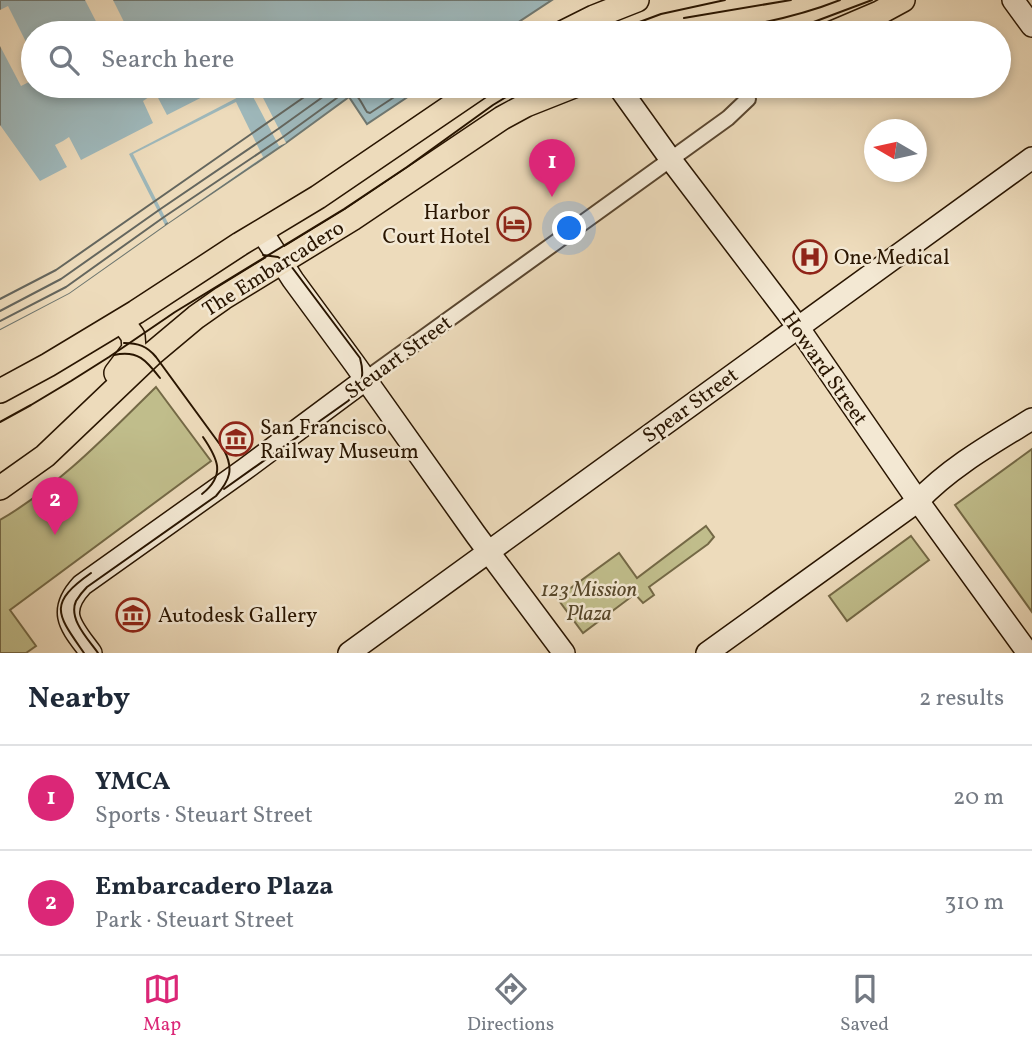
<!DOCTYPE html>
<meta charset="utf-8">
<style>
body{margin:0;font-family:Vollkorn,serif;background:#f2f2f3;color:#1f2937}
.compass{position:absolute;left:864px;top:119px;width:63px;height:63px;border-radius:50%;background:#fff;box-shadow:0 4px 10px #0003;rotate:279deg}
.you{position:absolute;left:570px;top:229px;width:24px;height:24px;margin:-18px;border:5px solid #fff;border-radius:50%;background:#1a73e8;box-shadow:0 0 0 10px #1a73e833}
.badge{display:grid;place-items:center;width:46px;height:46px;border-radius:50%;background:#db2777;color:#fff;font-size:23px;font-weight:700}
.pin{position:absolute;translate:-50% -58px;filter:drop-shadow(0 2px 4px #0008)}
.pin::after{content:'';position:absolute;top:37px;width:24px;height:21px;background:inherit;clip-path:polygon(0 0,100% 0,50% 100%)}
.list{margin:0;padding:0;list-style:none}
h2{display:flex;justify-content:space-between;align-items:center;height:91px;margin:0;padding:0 28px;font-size:30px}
h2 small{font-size:23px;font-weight:400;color:#747a83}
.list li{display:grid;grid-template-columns:46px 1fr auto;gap:21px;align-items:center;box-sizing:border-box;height:105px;padding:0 28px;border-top:2px solid #e0e1e3}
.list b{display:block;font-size:26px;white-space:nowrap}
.list p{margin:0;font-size:23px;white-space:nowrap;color:#747a83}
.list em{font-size:23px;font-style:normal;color:#747a83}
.icon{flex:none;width:38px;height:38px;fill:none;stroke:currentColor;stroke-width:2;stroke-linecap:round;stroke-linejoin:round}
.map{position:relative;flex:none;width:1032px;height:653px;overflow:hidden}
.search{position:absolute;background:#fff;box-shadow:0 4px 10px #0003;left:21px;right:21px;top:21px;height:77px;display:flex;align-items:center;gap:18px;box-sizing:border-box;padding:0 24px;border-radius:38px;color:#747a83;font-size:26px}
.sheet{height:301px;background:#fff}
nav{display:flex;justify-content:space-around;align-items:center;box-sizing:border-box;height:98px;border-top:2px solid #e0e1e3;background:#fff;font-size:19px;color:#747a83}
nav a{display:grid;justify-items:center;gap:4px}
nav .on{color:#db2777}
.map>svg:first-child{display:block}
</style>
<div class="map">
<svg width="1032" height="653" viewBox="0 0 1032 653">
<rect width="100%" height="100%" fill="#eddbbb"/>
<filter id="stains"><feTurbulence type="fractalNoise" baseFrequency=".00286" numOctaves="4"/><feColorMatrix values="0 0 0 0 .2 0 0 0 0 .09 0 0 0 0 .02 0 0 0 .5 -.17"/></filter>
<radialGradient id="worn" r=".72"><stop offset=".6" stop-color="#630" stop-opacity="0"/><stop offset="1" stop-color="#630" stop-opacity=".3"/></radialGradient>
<g fill="#c0bd8b" stroke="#746946" stroke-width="2">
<path d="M156,387L211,461L10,610L36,646L26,653H0V520C60,485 107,435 156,387Z"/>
<path d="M1032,449V612L955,505Z"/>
<path d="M706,526L714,537L708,544L649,587L654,595L643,603L635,594L583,633L557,598L619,553L637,578Z"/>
<path d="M911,536L929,560L847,621L829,596Z"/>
</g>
<path fill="#9eb8bb" stroke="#6f7770" stroke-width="2" d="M0,0H552L502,33H33V86H424L367,124L349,97L286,143L168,223L69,293L0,329Z"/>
<g fill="#eddbbb">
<path d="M85,0H113L129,32L102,33Z"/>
<path d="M8,6L33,56V80L21,86L0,46V10Z"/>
<path d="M224,86H260L258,88L286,143L279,146L250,91L129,154L165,225L69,293L0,329V125L40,181L67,167L55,145L63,141L69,137L81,160L153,123L143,101L149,97L156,94L167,115Z"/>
<path d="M236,102L263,157L168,223L133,154Z"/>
</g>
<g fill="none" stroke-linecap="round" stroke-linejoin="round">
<g stroke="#64665e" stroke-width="2">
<path d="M0,299L56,270L320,86"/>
<path d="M0,311L61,279L159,210L278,129L338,86"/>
<path d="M0,321L66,287L164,217L283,137L345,92C357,89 361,103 367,112L370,113L411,86"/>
</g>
<defs>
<path id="street" d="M366,379L728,118L748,99"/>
<g id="secondary">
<path d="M1013,0L1032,26"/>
<path d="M618,86L671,160L798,327L918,501L1028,653"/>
<path d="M262,232L293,280L354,363L476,535L564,653"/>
<path d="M91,653C72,627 56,613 82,585L245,469L366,379"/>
<path d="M349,653L1032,158"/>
<path d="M707,653L918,501C950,467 993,443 1032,419"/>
</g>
<g id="primary">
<path d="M562,33L594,17L637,0"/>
<path d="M832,33L879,13L903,0"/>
<path d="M116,373L134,349L133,336L122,321"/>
<path d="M0,391L48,365L136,312L240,244L318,197L481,86"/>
<path d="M0,488L45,456L153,353L196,317L223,298L352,219L502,118L526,105L574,86"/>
</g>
</defs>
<use href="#street" stroke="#5a462f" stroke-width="18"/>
<use href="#secondary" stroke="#291500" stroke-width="24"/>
<use href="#primary" stroke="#291500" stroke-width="26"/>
<use href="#street" stroke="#f3e8d3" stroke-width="14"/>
<use href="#secondary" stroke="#f3e8d3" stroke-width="21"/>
<use href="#primary" stroke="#eddbbb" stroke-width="23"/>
<g stroke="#291500" stroke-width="2">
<path d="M684,18L791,0"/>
<path d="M610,33L661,14L725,0"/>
<path d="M700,33C747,27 795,18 840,0"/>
<path d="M772,33L811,23L872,0"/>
<path d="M114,355C138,350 146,360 160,378"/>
<path d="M0,422L31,405L71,381L109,357L175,312L344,209L407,167L493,105L524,86"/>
<path d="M224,489L348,401C362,389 365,376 360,358L291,266L278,257L263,255"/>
<path d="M202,494C226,475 218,459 203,437"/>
<path d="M84,653C57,614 47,604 91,573"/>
<path d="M98,653C88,639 68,619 76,601C79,596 83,591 87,587L216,496C230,480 234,469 224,450L156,357C147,346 138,343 124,343"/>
</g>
</g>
<defs>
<symbol id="hotel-ring" viewBox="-11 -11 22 22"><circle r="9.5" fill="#f3e8d3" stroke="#8f2418" stroke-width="1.5"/><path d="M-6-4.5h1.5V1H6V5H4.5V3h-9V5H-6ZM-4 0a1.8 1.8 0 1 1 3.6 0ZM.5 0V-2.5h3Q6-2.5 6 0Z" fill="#8f2418"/></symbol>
<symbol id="hospital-ring" viewBox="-11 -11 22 22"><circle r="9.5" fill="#f3e8d3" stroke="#8f2418" stroke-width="1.5"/><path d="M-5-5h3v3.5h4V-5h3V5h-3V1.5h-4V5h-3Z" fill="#8f2418"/></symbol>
<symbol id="museum-ring" viewBox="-11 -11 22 22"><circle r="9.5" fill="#f3e8d3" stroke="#8f2418" stroke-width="1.5"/><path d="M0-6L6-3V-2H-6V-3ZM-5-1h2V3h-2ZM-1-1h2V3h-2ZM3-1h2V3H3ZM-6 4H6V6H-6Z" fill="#8f2418"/></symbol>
</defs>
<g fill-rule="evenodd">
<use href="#hotel-ring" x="495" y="205" width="38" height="38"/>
<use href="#hospital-ring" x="791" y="238" width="38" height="38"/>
<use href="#museum-ring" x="217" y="420" width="38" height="38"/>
<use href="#museum-ring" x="114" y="596" width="38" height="38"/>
</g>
<g text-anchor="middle" stroke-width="5" stroke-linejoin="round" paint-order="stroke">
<g font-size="21" fill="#291500" stroke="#f3e8d3" text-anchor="start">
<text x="490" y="219" text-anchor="end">Harbor<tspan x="490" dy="24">Court Hotel</tspan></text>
<text x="834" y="264">One Medical</text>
<text x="260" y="434">San Francisco<tspan x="260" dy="24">Railway Museum</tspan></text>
<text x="158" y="622">Autodesk Gallery</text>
</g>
<g font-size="21" fill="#291500" stroke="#f3e8d3">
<text transform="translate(273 268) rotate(-32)" y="7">The Embarcadero</text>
<text transform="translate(398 357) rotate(-36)" y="7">Steuart Street</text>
<text transform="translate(825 368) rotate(55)" y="7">Howard Street</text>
<text transform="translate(690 405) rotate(-36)" y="7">Spear Street</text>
</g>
<g font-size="21" font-style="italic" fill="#56472a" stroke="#f3e8d3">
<text x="589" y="596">123 Mission<tspan x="589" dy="24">Plaza</tspan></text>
</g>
</g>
<rect width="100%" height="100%" filter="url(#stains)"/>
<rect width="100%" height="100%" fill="url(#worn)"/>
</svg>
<svg class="compass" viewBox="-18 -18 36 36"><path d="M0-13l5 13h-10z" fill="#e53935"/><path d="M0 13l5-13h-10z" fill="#747a83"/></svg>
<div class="you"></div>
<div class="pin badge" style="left:552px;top:197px">1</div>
<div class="pin badge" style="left:55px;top:535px">2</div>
<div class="search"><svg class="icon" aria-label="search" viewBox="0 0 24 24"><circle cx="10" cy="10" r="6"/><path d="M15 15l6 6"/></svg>Search here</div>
</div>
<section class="sheet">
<h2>Nearby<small>2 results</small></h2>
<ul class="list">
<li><span class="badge">1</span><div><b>YMCA</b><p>Sports · Steuart Street</p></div><em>20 m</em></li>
<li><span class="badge">2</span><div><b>Embarcadero Plaza</b><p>Park · Steuart Street</p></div><em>310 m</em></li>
</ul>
</section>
<nav>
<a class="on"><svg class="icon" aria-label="map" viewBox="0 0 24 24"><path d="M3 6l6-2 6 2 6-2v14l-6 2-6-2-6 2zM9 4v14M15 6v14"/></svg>Map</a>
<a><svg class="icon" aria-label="directions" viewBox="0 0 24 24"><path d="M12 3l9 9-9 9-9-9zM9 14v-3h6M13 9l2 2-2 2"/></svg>Directions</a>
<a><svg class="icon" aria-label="saved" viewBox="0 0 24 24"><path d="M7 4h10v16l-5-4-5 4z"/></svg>Saved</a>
</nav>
